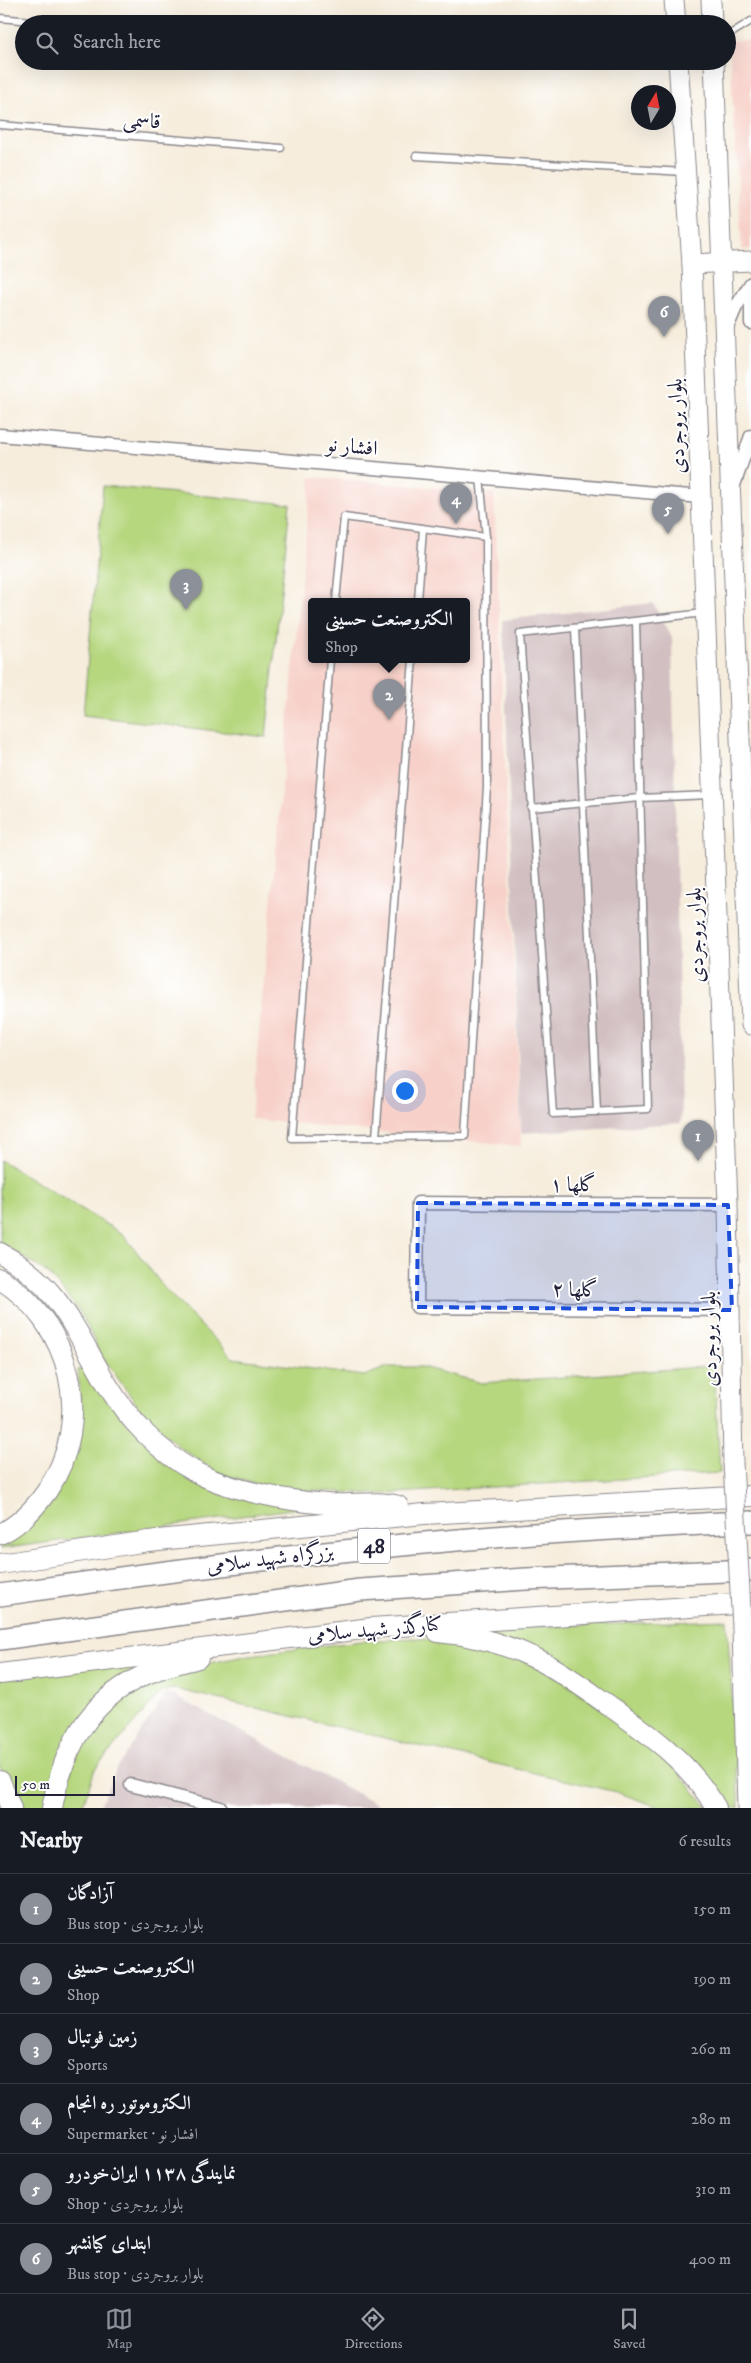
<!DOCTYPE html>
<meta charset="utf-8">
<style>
body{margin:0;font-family:"IM FELL DW Pica",Amiri,serif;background:#20242c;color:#f1f3f6}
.compass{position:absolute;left:631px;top:85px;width:45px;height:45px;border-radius:50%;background:#171b24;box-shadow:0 5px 20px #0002;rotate:10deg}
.scale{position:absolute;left:15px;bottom:12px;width:100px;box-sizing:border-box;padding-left:5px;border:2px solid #22223b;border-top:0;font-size:14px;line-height:18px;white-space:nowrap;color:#22223b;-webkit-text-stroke:4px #fff;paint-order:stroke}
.you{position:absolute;left:404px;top:1090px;width:18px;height:18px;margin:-12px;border:4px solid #fff;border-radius:50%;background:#1a73e8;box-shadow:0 0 0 8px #1a73e833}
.badge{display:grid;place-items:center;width:32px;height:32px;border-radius:50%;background:#8c9099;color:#fff;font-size:16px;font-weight:700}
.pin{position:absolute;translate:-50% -41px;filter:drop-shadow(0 1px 2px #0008)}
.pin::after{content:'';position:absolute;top:26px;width:18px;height:15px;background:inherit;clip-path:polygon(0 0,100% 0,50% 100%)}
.popup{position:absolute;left:308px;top:598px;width:162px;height:65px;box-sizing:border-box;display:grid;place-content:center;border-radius:5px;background:#171b24;filter:drop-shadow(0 1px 4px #0005);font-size:16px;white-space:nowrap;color:#9ea1a6}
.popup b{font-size:19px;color:#f1f3f6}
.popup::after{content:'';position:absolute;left:50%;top:100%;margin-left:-10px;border:10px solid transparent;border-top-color:#171b24}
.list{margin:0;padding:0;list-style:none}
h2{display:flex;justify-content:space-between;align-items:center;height:65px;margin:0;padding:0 20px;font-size:21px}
h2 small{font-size:16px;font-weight:400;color:#9ea1a6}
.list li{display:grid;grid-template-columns:32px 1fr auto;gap:15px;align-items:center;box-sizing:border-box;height:70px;padding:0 20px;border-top:1px solid #363941}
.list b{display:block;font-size:19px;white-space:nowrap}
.list p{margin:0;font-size:16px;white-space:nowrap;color:#9ea1a6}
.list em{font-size:16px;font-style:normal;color:#9ea1a6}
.icon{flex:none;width:28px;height:28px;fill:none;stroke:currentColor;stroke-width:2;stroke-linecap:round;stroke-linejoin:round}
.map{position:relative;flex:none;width:751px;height:1808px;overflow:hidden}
.search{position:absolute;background:#171b24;box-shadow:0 5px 20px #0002;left:15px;right:15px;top:15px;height:55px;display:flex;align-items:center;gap:12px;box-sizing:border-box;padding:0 18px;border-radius:28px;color:#9ea1a6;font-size:19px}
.sheet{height:485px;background:#171b24}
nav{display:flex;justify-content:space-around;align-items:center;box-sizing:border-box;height:70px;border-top:1px solid #363941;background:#171b24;font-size:14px;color:#9ea1a6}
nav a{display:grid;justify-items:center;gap:2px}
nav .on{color:#8c9099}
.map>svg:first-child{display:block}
</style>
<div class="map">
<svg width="751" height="1808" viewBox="0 0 751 1808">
<rect width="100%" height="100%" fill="#fff"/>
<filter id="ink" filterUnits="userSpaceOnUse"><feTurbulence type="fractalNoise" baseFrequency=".02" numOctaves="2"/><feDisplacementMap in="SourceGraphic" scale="10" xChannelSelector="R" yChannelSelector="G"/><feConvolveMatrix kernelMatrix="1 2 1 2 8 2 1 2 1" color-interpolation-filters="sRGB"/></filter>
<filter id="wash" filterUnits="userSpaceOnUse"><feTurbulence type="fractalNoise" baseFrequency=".0096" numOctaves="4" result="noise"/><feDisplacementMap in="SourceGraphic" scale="20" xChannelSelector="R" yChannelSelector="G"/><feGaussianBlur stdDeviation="1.12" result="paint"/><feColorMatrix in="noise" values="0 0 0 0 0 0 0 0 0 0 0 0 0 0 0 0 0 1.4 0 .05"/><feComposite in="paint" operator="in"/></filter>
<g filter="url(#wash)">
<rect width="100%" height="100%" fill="#f6eddc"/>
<g fill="#f7d1c9" fill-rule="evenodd">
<path d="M751,40V249H742L729,41Z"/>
<path d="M311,477L494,493L521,1146L251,1119ZM312,601H466V659H312Z"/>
</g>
<g fill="#d2bfc1">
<path d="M653,603L672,638L681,1123L521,1133L503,620Z"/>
<path d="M167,1692L385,1808H99L116,1770Z"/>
</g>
<g fill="#b6d77e" stroke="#6c7c5c">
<path d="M103,486L290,504L266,737L83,715Z"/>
<path d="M0,1160L124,1235L165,1289L233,1358L364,1376L388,1367H422L482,1383L714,1366L720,1473L380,1494L270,1488L217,1472L179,1447L145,1416L101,1355L81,1313L48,1273L0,1243Z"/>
<path d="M88,1367L153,1451L315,1506L0,1549V1544L27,1527L80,1399L78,1370Z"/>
<path d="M727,1620L739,1808H722L686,1758L475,1631L527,1627Z"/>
<path d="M413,1638L478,1645L544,1669L661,1751L708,1808H662L616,1792L175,1689L161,1692L95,1769L82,1808H60L62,1795L88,1727L135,1686L190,1667L250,1655L362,1641Z"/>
<path d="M236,1645L115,1684L46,1808H19L12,1787L0,1767V1677Z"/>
</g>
</g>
<g filter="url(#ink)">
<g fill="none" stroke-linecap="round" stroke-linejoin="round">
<defs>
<g id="service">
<path d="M0,18L62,24"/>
<path d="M727,36L751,21"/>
<path d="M0,125L281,148"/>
<path d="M416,156L684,172"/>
<path d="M336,601L344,517L486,537"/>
<path d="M418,601L423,529"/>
<path d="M636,621L648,1109L553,1114L520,634L704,613"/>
<path d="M575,628L597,1112"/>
<path d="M330,659L292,1138L465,1136L487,787L486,537L480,477"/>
<path d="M531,808L640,798L711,795"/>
<path d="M376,1137L413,659"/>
</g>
<g id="minor">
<path d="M751,293V323"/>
<path d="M727,328L736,307L751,283"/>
<path d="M0,435L701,497"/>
<path d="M734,485L751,436"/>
<path d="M728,1205L418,1203L417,1307L732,1310"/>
<path d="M131,1785L221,1808"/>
</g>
<g id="secondary">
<path d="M674,0L676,24"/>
<path d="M711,0L712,24"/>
<path d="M678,61L692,264L701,497L728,1205L733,1463"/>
<path d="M714,61L751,1025"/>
<path d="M692,264L751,261"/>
<path d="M742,1628L747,1808"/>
</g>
<g id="primary">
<path d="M0,1253C61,1286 75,1331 108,1386C128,1419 160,1453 194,1471C226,1490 289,1501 326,1504C349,1506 376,1500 398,1506"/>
<path d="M0,1279C72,1324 95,1420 47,1491C35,1508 19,1525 0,1534"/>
<path d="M0,1564L148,1541L424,1514L751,1496"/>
<path d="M438,1632C472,1635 506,1644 537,1659C560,1670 583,1687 604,1702C647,1732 690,1762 716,1808"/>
<path d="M0,1674L371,1628L751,1603"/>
<path d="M0,1781L11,1808"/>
<path d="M52,1808C64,1745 91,1695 154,1671C168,1665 183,1662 198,1658"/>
</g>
<g id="trunk">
<path d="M0,1595C209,1564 418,1539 630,1528C670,1526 710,1523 751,1522"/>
<path d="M0,1639L360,1590L526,1579L751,1570"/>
</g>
</defs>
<use href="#service" stroke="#8c888c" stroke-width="9"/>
<use href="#minor" stroke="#8c888c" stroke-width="15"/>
<use href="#secondary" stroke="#8c888c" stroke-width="21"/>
<use href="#primary" stroke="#8c888c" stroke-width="22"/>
<use href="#trunk" stroke="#8c888c" stroke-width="24"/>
<use href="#service" stroke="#fff" stroke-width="6"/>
<use href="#minor" stroke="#fff" stroke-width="12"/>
<use href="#secondary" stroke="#fff" stroke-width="19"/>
<use href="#primary" stroke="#fff" stroke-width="20"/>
<use href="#trunk" stroke="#fff" stroke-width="21"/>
<defs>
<path id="secondary-bridge" d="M733,1463L742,1628"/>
</defs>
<use href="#secondary-bridge" stroke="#8c888c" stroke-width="21" stroke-linecap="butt"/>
<use href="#secondary-bridge" stroke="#fff" stroke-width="19"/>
</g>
</g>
<path fill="#1d4ed8" fill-opacity="0.2" stroke="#1d4ed8" stroke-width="4" stroke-dasharray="10 6" stroke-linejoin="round" d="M418,1203L728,1205L732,1310L417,1307Z"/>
<g text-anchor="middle" stroke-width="4" stroke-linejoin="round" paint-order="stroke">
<rect fill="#fff" stroke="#646476" stroke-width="1" x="358" y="1528.5" width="32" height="35" rx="4"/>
<g font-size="20" font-weight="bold" fill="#22223b">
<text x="374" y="1553">48</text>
</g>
<g font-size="21" fill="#22223b" stroke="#fff">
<text transform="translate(142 120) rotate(5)" y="7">قاسمی</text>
<text transform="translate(676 426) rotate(-92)" y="7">بلوار بروجردی</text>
<text transform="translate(352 446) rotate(5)" y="7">افشار نو</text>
<text transform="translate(695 935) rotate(-92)" y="7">بلوار بروجردی</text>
<text x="573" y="1191">گلها ۱</text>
<text transform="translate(575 1289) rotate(1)" y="7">گلها ۲</text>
<text transform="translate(709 1339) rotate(-91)" y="7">بلوار بروجردی</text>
<text transform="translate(270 1558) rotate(-7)" y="7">بزرگراه شهید سلامی</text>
<text transform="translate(375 1629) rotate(-5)" y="7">کنارگذر شهید سلامی</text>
</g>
</g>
</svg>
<svg class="compass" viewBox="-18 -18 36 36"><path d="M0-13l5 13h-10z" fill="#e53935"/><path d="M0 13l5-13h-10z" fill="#9ea1a6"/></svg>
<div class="scale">50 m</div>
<div class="you"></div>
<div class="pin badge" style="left:698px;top:1161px">1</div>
<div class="pin badge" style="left:389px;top:720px">2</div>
<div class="popup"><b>الکتروصنعت حسینی</b>Shop</div>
<div class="pin badge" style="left:186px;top:610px">3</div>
<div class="pin badge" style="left:456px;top:524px">4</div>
<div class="pin badge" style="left:668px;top:534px">5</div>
<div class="pin badge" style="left:664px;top:337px">6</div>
<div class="search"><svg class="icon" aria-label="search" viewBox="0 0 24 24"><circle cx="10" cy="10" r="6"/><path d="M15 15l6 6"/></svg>Search here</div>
</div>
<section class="sheet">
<h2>Nearby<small>6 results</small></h2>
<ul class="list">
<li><span class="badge">1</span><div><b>آزادگان</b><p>Bus stop · بلوار بروجردی</p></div><em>150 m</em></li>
<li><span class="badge">2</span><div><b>الکتروصنعت حسینی</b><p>Shop</p></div><em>190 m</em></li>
<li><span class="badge">3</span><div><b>زمین فوتبال</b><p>Sports</p></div><em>260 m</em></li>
<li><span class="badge">4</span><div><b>الکتروموتور ره انجام</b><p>Supermarket · افشار نو</p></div><em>280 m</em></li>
<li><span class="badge">5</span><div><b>نمایندگی ۱۱۳۸ ایران‌خودرو</b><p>Shop · بلوار بروجردی</p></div><em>310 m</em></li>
<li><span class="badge">6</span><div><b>ابتدای کیانشهر</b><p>Bus stop · بلوار بروجردی</p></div><em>400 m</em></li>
</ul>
</section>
<nav>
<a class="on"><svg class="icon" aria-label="map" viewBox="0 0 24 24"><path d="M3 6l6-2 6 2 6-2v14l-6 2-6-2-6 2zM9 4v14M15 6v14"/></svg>Map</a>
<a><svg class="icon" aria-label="directions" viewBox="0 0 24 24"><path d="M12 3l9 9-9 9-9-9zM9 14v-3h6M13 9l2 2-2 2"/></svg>Directions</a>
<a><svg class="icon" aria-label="saved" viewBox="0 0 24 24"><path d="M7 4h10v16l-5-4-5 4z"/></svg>Saved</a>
</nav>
